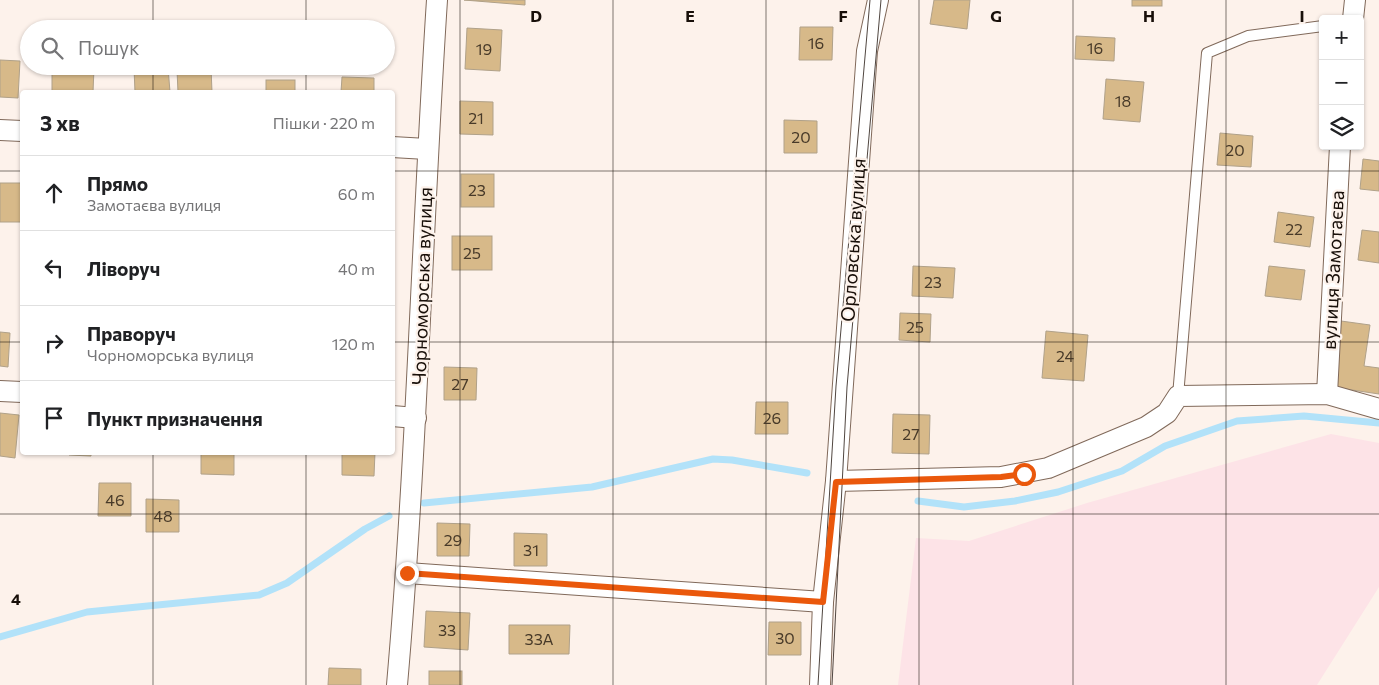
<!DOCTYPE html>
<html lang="uk">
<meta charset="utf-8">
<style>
body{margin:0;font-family:Commissioner,sans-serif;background:#f2f2f2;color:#202124}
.controls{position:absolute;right:15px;top:15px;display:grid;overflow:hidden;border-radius:5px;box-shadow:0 1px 4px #0004}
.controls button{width:45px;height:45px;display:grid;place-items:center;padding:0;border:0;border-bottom:1px solid #e0e0e0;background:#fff;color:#202124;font:25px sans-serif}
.stop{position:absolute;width:15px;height:15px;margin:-11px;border:4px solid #ea580c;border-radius:50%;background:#fff}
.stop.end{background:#ea580c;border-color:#fff;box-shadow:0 1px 5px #0008}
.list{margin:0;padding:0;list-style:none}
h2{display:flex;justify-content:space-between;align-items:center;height:65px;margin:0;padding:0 20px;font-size:21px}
h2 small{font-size:16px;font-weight:400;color:#757577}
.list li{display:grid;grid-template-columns:32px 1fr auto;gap:15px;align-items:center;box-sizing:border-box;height:75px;padding:0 20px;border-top:1px solid #e0e0e0}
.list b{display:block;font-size:19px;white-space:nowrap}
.list p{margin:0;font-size:16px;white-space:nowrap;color:#757577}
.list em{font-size:16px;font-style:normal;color:#757577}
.icon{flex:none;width:28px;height:28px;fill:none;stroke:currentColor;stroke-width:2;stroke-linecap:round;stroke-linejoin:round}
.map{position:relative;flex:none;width:1379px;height:685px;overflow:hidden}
.search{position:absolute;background:#fff;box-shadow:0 1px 4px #0004;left:20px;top:20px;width:375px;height:55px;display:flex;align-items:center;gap:12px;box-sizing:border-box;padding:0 18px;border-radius:28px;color:#757577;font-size:19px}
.panel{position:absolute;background:#fff;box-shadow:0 1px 4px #0004;left:20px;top:90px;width:375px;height:365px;border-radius:5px}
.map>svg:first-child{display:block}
</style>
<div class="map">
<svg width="1379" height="685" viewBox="0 0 1379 685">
<rect width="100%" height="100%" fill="#fdf2eb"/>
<path fill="#fde3e7" d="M1331,434L1379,443V587L1317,685H898L916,538L969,541L1087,503Z"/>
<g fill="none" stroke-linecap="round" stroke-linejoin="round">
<g stroke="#b2e2f9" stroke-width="7">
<path d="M918,501L964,507L1015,501L1058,492L1122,471L1165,446L1237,421L1304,416L1379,423"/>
<path d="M424,503L592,487L713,459L732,460L807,473"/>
<path d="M0,637L87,612L259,595L287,583L365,529L389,516"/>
</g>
</g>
<g fill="#d7b989" stroke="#b0a189">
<path d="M464,0H525V5Z"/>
<path d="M934,0H970L967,29L930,24Z"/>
<rect x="1132" y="0" width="30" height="6"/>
<path d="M800,27H833L832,60H799Z"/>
<path d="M467,28L502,30L500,71L465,69Z"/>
<path d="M1076,36L1115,38L1114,61L1075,59Z"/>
<path d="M0,60L20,61L18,98L0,97Z"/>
<path d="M52,67L94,68L93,92H52Z"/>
<path d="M168,67L170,92H135L134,68Z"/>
<path d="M211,68L212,92H178L177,70Z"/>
<path d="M342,77L374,78V92H341Z"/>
<path d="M1106,79L1144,82L1140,122L1103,119Z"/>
<rect x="266" y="80" width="29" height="12"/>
<path d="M460,101L493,102V135L460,134Z"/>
<path d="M784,120L817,121V153H784Z"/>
<path d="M1220,133L1253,136L1251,167L1217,165Z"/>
<path d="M1363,159L1379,161V191L1360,189Z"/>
<rect x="461" y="174" width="33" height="33"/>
<rect x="0" y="183" width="22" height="39"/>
<path d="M1278,212L1314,217L1310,247L1274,242Z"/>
<path d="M1362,230L1379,232V263L1358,260Z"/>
<rect x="452" y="236" width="40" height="34"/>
<path d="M913,266L955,268L953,298L912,296Z"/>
<path d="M1269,266L1305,270L1301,300L1265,296Z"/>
<path d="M900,313L931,314L930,342L899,340Z"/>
<path d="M1341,321L1370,325L1364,366L1379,368V394L1332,387Z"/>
<path d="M1046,331L1088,335L1084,381L1042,378Z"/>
<path d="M0,332L10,333L8,367L0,366Z"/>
<path d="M444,367L477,368L476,400H444Z"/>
<path d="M756,402H788V434H755Z"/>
<path d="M0,413L19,415L15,458L0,456Z"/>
<path d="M893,414L930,415L929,454L892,453Z"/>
<path d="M69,452H91V456L69,455Z"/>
<path d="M201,452H234V475L201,474Z"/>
<path d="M342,452H375L374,476L342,475Z"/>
<path d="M99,483H131V516H98Z"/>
<path d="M146,499L179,500V532H146Z"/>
<path d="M437,523L470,524L469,556H437Z"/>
<path d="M514,533L547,534V566H514Z"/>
<path d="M426,611L470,613L468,650L424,647Z"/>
<path d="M769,622H801V655H768Z"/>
<path d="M509,625H570L569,654H509Z"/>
<path d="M329,668L361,669V685H328Z"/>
<rect x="429" y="671" width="33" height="14"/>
</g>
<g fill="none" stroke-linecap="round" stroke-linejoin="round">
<defs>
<path id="service" d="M1178,396L1207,53L1248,36L1323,26"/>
<g id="minor">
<path d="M1353,19L1355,0"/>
<path d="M0,130L22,131"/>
<path d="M392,147L427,149"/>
<path d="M0,391L22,392"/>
<path d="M1327,394L1340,146"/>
<path d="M392,416L416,418"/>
<path d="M836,481L1001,477L1048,468L1146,427L1167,413L1178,396L1327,394L1379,409"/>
<path d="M407,573L823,602"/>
<path d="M397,685C417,457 422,228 437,0"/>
<path d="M820,685L823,602L836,481L867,51L878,0"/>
</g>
</defs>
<use href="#service" stroke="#80695a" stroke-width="12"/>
<use href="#minor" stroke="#80695a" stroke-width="22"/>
<use href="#service" stroke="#fff" stroke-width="10"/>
<use href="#minor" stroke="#fff" stroke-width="20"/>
<g stroke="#504640" stroke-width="1">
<path d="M818,685L836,386L870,0"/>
<path d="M832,685L847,387L881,0"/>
</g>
</g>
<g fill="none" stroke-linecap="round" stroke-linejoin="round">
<path stroke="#ea580c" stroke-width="6" d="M407,573L823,602L836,482L1001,477L1024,474"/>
</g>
<path fill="none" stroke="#180f09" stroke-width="1" stroke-opacity="0.55" d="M153,0V29M306,0V29M460,0V685M613,0V685M766,0V685M919,0V685M1073,0V685M1226,0V685M153,66V92M306,66V92M0,171H22M392,171H1379M0,342H22M392,342H1379M153,452V685M306,452V685M0,514H1379"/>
<g text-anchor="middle" stroke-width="4.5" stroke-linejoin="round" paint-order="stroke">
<g font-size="16" fill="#483a29">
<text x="816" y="49">16</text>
<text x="1095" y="54">16</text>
<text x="484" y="55">19</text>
<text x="1123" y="107">18</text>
<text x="476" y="124">21</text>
<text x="801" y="143">20</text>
<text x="1235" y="156">20</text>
<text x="477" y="196">23</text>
<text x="1294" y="235">22</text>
<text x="472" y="259">25</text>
<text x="933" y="288">23</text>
<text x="915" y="333">25</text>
<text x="1065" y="362">24</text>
<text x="460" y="390">27</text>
<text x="772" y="424">26</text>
<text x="911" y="440">27</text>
<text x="115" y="506">46</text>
<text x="163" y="522">48</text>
<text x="453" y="546">29</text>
<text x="531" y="556">31</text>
<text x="447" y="636">33</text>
<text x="785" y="644">30</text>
<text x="539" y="645">33А</text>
</g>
<g font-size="19" fill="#180f09" stroke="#fdf2eb">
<text transform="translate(853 240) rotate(-86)" y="7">Орловська вулиця</text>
<text transform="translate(1333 270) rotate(-87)" y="7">вулиця Замотаєва</text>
<text transform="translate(422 286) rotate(-88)" y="7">Чорноморська вулиця</text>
</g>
</g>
<g font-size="16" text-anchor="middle" font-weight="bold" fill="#180f09" stroke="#fdf2eb" stroke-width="4.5" stroke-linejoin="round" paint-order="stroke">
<text x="536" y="22">D</text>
<text x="690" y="22">E</text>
<text x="843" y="22">F</text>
<text x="996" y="22">G</text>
<text x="1149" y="22">H</text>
<text x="1302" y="22">I</text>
<text x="16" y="605">4</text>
</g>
</svg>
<div class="controls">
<button>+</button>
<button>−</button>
<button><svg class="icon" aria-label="layers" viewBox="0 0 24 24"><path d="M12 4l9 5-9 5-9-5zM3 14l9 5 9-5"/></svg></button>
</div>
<div class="stop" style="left:1024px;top:474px"></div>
<div class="stop end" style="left:407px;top:573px"></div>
<div class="search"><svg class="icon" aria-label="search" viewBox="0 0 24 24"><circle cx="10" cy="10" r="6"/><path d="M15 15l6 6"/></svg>Пошук</div>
<section class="panel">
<h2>3 хв<small>Пішки · 220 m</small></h2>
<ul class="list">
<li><svg class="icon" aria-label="ahead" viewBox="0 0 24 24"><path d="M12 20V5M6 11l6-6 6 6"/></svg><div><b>Прямо</b><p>Замотаєва вулиця</p></div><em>60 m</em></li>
<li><svg class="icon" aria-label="left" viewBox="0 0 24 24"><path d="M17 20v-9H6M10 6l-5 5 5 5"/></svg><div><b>Ліворуч</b></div><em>40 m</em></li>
<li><svg class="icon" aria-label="right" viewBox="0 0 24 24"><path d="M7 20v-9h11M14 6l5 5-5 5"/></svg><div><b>Праворуч</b><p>Чорноморська вулиця</p></div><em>120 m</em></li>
<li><svg class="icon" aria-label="arrive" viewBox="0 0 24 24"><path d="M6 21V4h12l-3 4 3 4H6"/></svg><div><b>Пункт призначення</b></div></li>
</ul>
</section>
</div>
